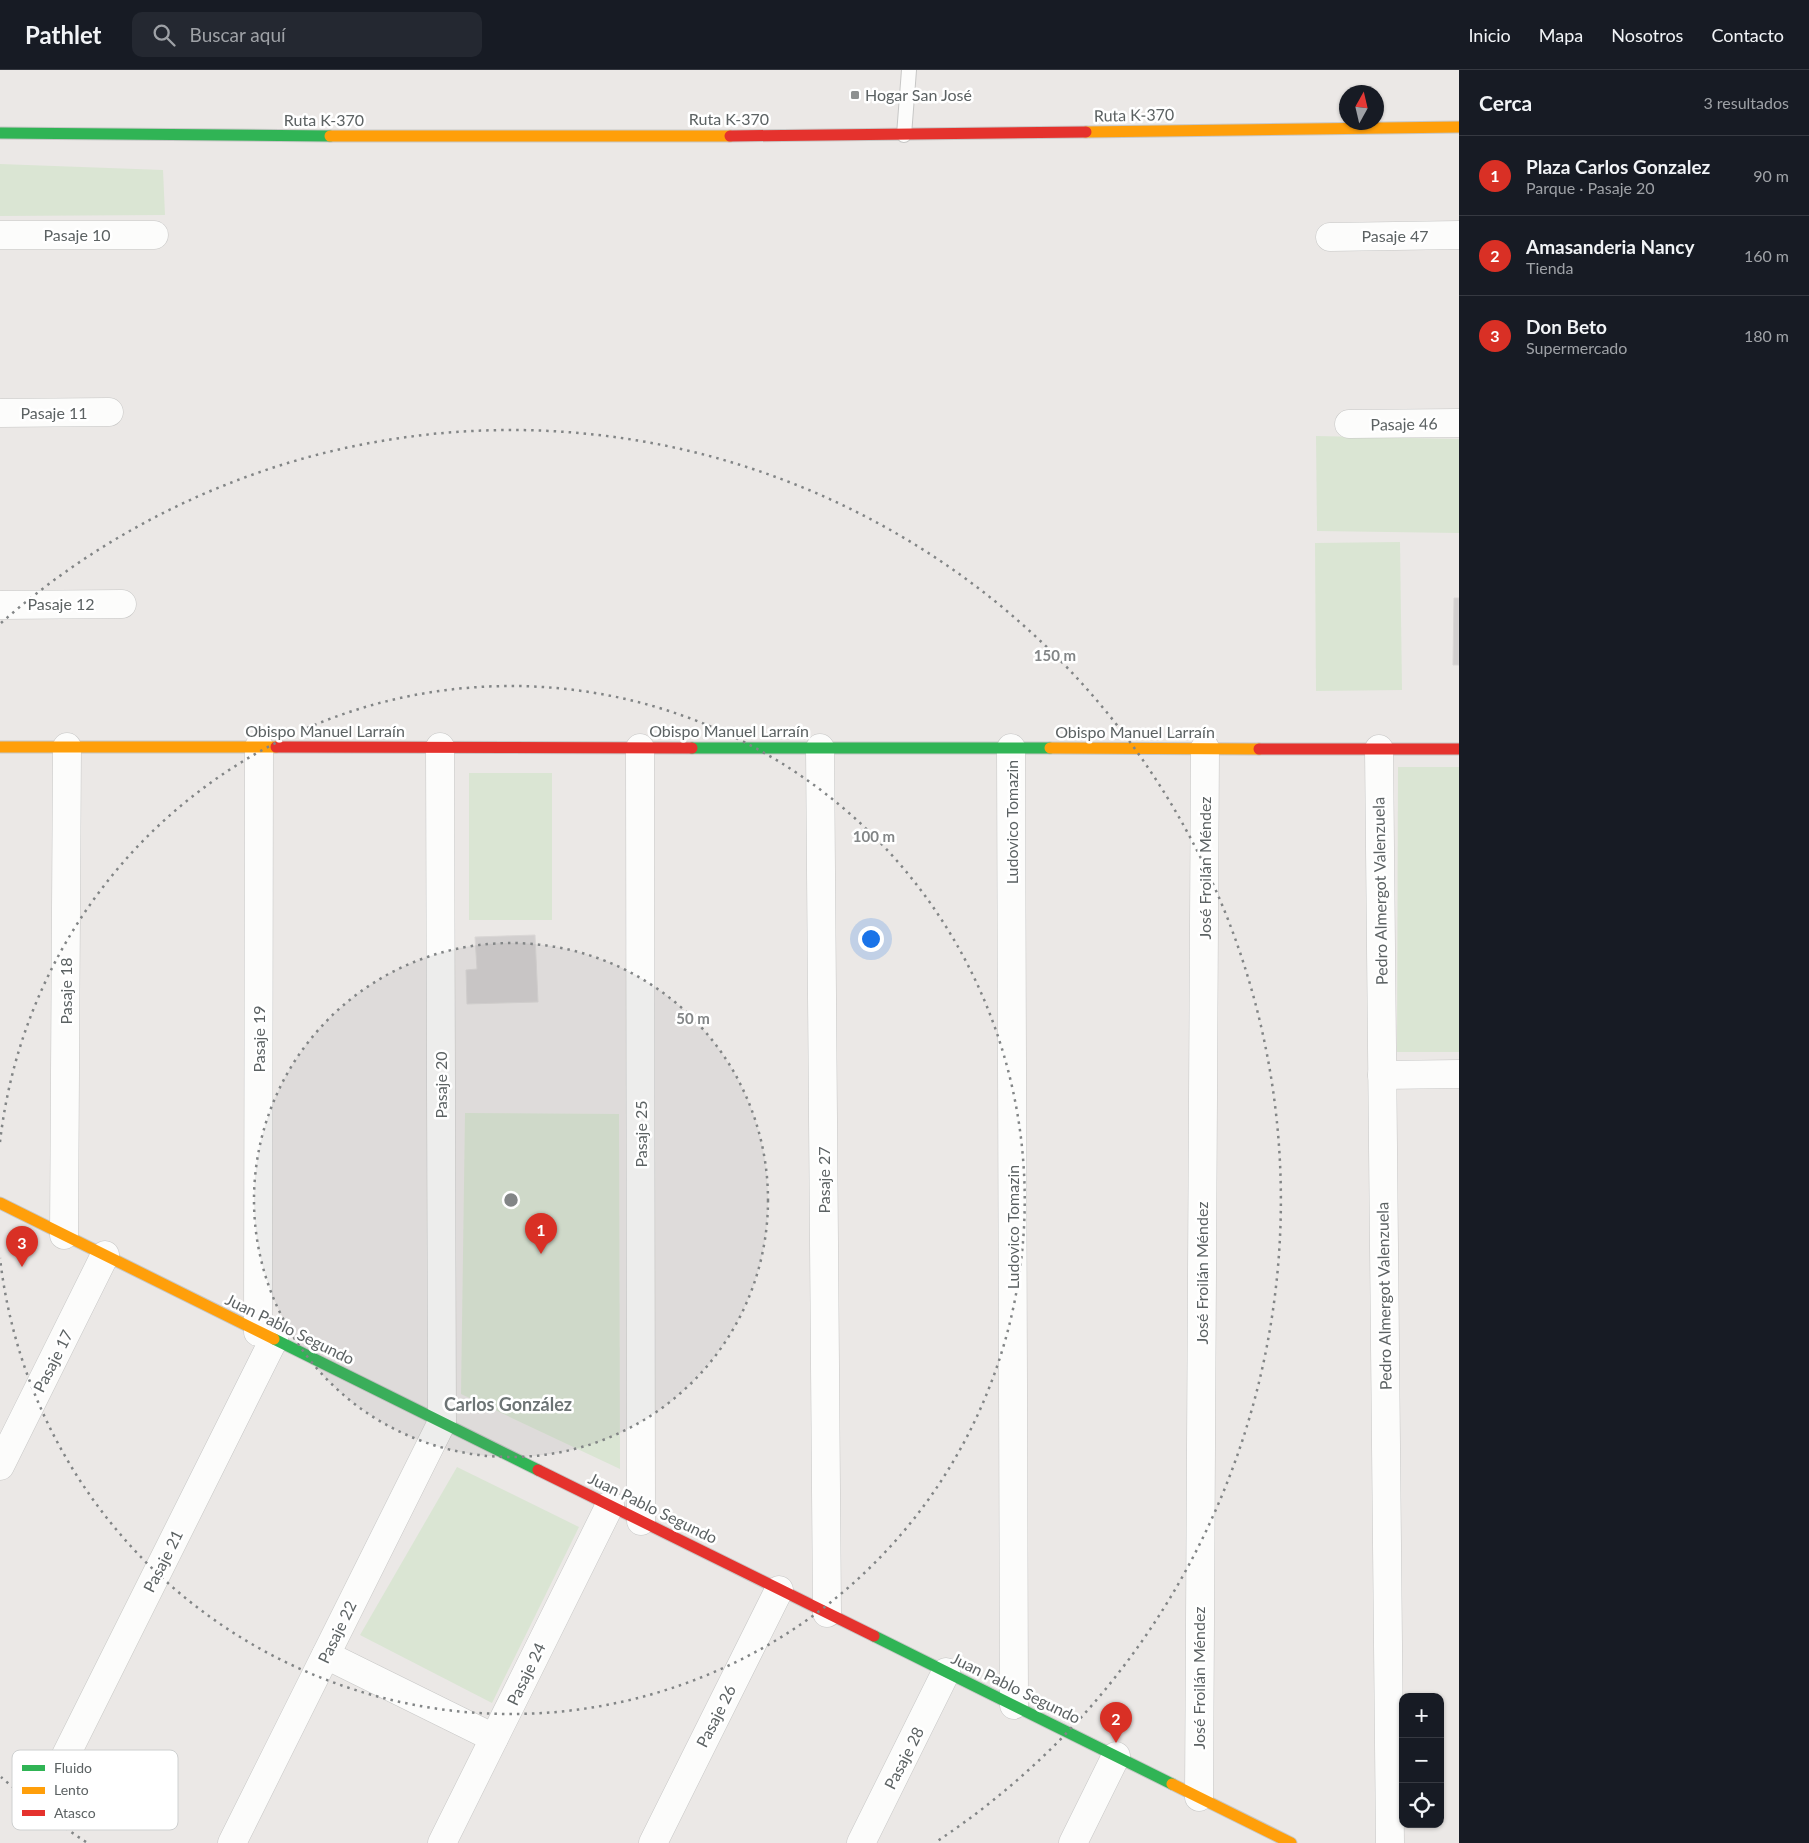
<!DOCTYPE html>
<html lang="es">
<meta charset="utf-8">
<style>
body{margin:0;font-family:Lato,sans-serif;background:#242831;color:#f1f3f6}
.controls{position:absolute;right:15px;bottom:15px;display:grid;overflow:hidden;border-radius:10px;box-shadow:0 1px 4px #0004}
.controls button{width:45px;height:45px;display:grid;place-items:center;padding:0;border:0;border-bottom:1px solid #363941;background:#171b24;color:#f1f3f6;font:25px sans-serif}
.compass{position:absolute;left:1339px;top:15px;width:45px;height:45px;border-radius:50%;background:#171b24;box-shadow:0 1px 4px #0004;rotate:8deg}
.you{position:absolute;left:870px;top:868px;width:18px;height:18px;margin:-12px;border:4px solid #fff;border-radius:50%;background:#1a73e8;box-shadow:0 0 0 8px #1a73e833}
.badge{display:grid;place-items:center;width:32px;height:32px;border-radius:50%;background:#d93025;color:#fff;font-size:16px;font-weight:700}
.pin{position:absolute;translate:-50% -41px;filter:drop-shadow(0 1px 2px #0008)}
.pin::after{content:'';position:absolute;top:26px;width:18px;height:15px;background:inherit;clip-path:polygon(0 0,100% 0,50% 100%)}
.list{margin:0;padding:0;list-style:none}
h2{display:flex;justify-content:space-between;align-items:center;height:65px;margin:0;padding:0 20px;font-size:21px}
h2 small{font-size:16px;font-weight:400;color:#9ea1a6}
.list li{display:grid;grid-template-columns:32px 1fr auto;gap:15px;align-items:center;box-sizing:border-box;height:80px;padding:0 20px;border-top:1px solid #363941}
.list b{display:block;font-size:19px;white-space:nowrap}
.list p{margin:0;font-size:16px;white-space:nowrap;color:#9ea1a6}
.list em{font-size:16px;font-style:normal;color:#9ea1a6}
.icon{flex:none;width:28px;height:28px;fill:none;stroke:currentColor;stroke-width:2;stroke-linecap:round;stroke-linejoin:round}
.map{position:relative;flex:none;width:1459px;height:1773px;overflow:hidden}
header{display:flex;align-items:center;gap:30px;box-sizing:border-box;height:70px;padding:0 25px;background:#171b24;border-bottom:1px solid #363941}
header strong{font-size:24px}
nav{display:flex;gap:28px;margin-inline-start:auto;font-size:18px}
.search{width:350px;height:45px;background:#242831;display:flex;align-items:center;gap:12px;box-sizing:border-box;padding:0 18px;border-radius:10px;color:#9ea1a6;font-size:19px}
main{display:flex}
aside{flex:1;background:#171b24}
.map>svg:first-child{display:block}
</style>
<header>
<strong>Pathlet</strong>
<div class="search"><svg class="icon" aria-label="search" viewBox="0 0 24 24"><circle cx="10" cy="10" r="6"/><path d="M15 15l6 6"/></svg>Buscar aquí</div>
<nav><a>Inicio</a><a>Mapa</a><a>Nosotros</a><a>Contacto</a></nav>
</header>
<main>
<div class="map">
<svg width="1459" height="1773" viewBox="0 0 1459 1773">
<rect width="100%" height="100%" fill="#ebe8e6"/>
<g fill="#dae5d3">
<path d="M0,94L163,100L165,145L0,146Z"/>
<path d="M1316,366L1459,369V463L1317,461Z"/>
<path d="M1400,472L1402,620L1316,621L1315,473Z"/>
<path d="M1398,697H1459V982H1397Z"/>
<rect x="469" y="703" width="83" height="147"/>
<path d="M465,1043L619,1044L620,1399L461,1324Z"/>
<path d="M457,1397L579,1457L492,1633L360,1565Z"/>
</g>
<g fill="#d2cfcf" stroke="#dad7d6">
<path d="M1454,528H1459V595H1453Z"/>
<path d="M535,865L538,932L467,934L466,900L477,899L475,867Z"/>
</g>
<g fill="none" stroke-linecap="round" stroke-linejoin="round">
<defs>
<path id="lane" d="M904,65L909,0"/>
<g id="street">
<path d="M0,165H154"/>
<path d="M1330,167L1459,165"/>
<path d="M0,343L109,342"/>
<path d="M1349,354L1459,353"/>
<path d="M0,535L122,534"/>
<path d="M640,678L641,1451"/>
<path d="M820,678L827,1543"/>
<path d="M1011,678L1014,1635"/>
<path d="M1379,679L1390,1773"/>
<path d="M1382,1005L1459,1004"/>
<path d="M64,1165L67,677"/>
<path d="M258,1262L259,677"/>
<path d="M0,1396L105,1185"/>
<path d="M326,1585L494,1668"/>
<path d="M52,1713L274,1269"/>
<path d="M1199,1727L1205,678"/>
<path d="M232,1773L442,1352L440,677"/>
<path d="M442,1773L610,1435"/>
<path d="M653,1773L779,1520"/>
<path d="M861,1773L946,1602"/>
<path d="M1073,1773L1116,1686"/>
</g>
<g id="fast">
<path d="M0,63L330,66"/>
<path d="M692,678H1050"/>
<path d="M274,1269L538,1400"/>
<path d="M874,1566L1172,1714"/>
</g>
<g id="slow">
<path d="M1086,62L1459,57"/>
<path d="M330,66H730"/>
<path d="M0,677H276"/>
<path d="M1050,678L1259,679"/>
<path d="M0,1133L274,1269"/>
<path d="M1172,1714L1291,1773"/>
</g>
<g id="jam">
<path d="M730,66L1086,62"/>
<path d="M276,677L692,678"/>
<path d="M1259,679H1459"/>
<path d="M538,1400L874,1566"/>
</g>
</defs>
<use href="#lane" stroke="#c7c7c6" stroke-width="16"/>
<use href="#street" stroke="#c7c7c6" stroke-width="29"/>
<use href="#fast" stroke="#c7c7c6" stroke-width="13"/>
<use href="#slow" stroke="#c7c7c6" stroke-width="13"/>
<use href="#jam" stroke="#c7c7c6" stroke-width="13"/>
<use href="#lane" stroke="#fcfcfb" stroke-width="14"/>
<use href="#street" stroke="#fcfcfb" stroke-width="28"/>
<use href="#fast" stroke="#30b455" stroke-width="11"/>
<use href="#slow" stroke="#ff9f0a" stroke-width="11"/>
<use href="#jam" stroke="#e5322d" stroke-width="11"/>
</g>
<circle cx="511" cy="1130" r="257" fill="#828586" fill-opacity=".12"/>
<g fill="none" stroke="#828586" stroke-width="2.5" stroke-dasharray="2.5 5">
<circle cx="511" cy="1130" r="257"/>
<path d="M0 1072A514 514 0 1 1 0 1188"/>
<path d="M86 1772A770 770 0 0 1 1 1707M1 553A770 770 0 1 1 936 1772"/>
</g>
<rect fill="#8e9191" stroke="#fff" stroke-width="2" x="850" y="20" width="10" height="10" rx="2.5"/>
<g text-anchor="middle" stroke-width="5" stroke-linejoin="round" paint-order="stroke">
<g font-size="16" fill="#5c6263" stroke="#fff" text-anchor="start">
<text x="865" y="31">Hogar San José</text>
</g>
<g font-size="16" fill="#5c6263" stroke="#fff">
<text transform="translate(1134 45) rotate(-1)" y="6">Ruta K-370</text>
<text x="729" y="55">Ruta K-370</text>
<text x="324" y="56">Ruta K-370</text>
<text x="77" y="171">Pasaje 10</text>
<text x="1395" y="172">Pasaje 47</text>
<text x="54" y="349">Pasaje 11</text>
<text transform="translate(1404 354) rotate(-1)" y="6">Pasaje 46</text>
<text x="61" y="540">Pasaje 12</text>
<text x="325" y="667">Obispo Manuel Larraín</text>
<text x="729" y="667">Obispo Manuel Larraín</text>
<text x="1135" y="668">Obispo Manuel Larraín</text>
<text transform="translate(1012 752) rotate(-90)" y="6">Ludovico Tomazin</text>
<text transform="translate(1205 798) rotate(-90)" y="6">José Froilán Méndez</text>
<text transform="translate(1380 821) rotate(-91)" y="6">Pedro Almergot Valenzuela</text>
<text transform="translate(66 921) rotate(-90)" y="6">Pasaje 18</text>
<text transform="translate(259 969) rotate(-90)" y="6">Pasaje 19</text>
<text transform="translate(441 1015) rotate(-90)" y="6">Pasaje 20</text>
<text transform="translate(641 1064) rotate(-90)" y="6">Pasaje 25</text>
<text transform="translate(824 1110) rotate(-90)" y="6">Pasaje 27</text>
<text transform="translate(1013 1157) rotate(-90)" y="6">Ludovico Tomazin</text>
<text transform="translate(1202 1203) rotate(-90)" y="6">José Froilán Méndez</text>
<text transform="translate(1384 1226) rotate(-91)" y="6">Pedro Almergot Valenzuela</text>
<text transform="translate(290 1259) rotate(26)" y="6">Juan Pablo Segundo</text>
<text transform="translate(53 1291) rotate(-63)" y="6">Pasaje 17</text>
<text transform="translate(653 1438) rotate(26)" y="6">Juan Pablo Segundo</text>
<text transform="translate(163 1491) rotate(-63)" y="6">Pasaje 21</text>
<text transform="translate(337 1562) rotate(-64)" y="6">Pasaje 22</text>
<text transform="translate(526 1604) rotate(-64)" y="6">Pasaje 24</text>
<text transform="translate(1199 1608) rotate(-90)" y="6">José Froilán Méndez</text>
<text transform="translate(1016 1618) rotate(26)" y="6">Juan Pablo Segundo</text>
<text transform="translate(716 1646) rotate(-63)" y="6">Pasaje 26</text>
<text transform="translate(904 1688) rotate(-63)" y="6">Pasaje 28</text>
</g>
<g font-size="18" font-weight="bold" fill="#6d7475" stroke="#fff">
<text x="508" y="1341">Carlos González</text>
</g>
</g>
<rect x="12" y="1680" width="166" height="80" rx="8" fill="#fff" stroke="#ced0d0" stroke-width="1"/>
<rect x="22" y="1695" width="23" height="6" fill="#30b455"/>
<rect x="22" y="1717" width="23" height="7" fill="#ff9f0a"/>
<rect x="22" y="1740" width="23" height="6" fill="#e5322d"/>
<g font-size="14" fill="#5c6263">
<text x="54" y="1703">Fluido</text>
<text x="54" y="1725">Lento</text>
<text x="54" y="1748">Atasco</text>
</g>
<circle cx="511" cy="1130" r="8" fill="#828586" stroke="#fff" stroke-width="2.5"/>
<g font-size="15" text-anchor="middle" font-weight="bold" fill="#828586" stroke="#fff" stroke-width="5" stroke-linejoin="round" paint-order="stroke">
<text x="1055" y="591">150 m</text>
<text x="874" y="772">100 m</text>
<text x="693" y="954">50 m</text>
</g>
</svg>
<div class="controls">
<button>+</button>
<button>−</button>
<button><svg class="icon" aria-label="locate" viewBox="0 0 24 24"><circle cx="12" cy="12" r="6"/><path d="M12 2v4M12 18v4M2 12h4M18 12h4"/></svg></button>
</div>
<svg class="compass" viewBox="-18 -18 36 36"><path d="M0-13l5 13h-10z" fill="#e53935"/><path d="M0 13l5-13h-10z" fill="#9ea1a6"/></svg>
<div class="you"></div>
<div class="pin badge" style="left:541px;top:1184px">1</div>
<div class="pin badge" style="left:1116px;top:1673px">2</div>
<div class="pin badge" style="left:22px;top:1197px">3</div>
</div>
<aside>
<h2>Cerca<small>3 resultados</small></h2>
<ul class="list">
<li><span class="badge">1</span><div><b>Plaza Carlos Gonzalez</b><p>Parque · Pasaje 20</p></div><em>90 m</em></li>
<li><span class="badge">2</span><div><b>Amasanderia Nancy</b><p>Tienda</p></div><em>160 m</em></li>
<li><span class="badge">3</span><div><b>Don Beto</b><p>Supermercado</p></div><em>180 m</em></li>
</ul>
</aside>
</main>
